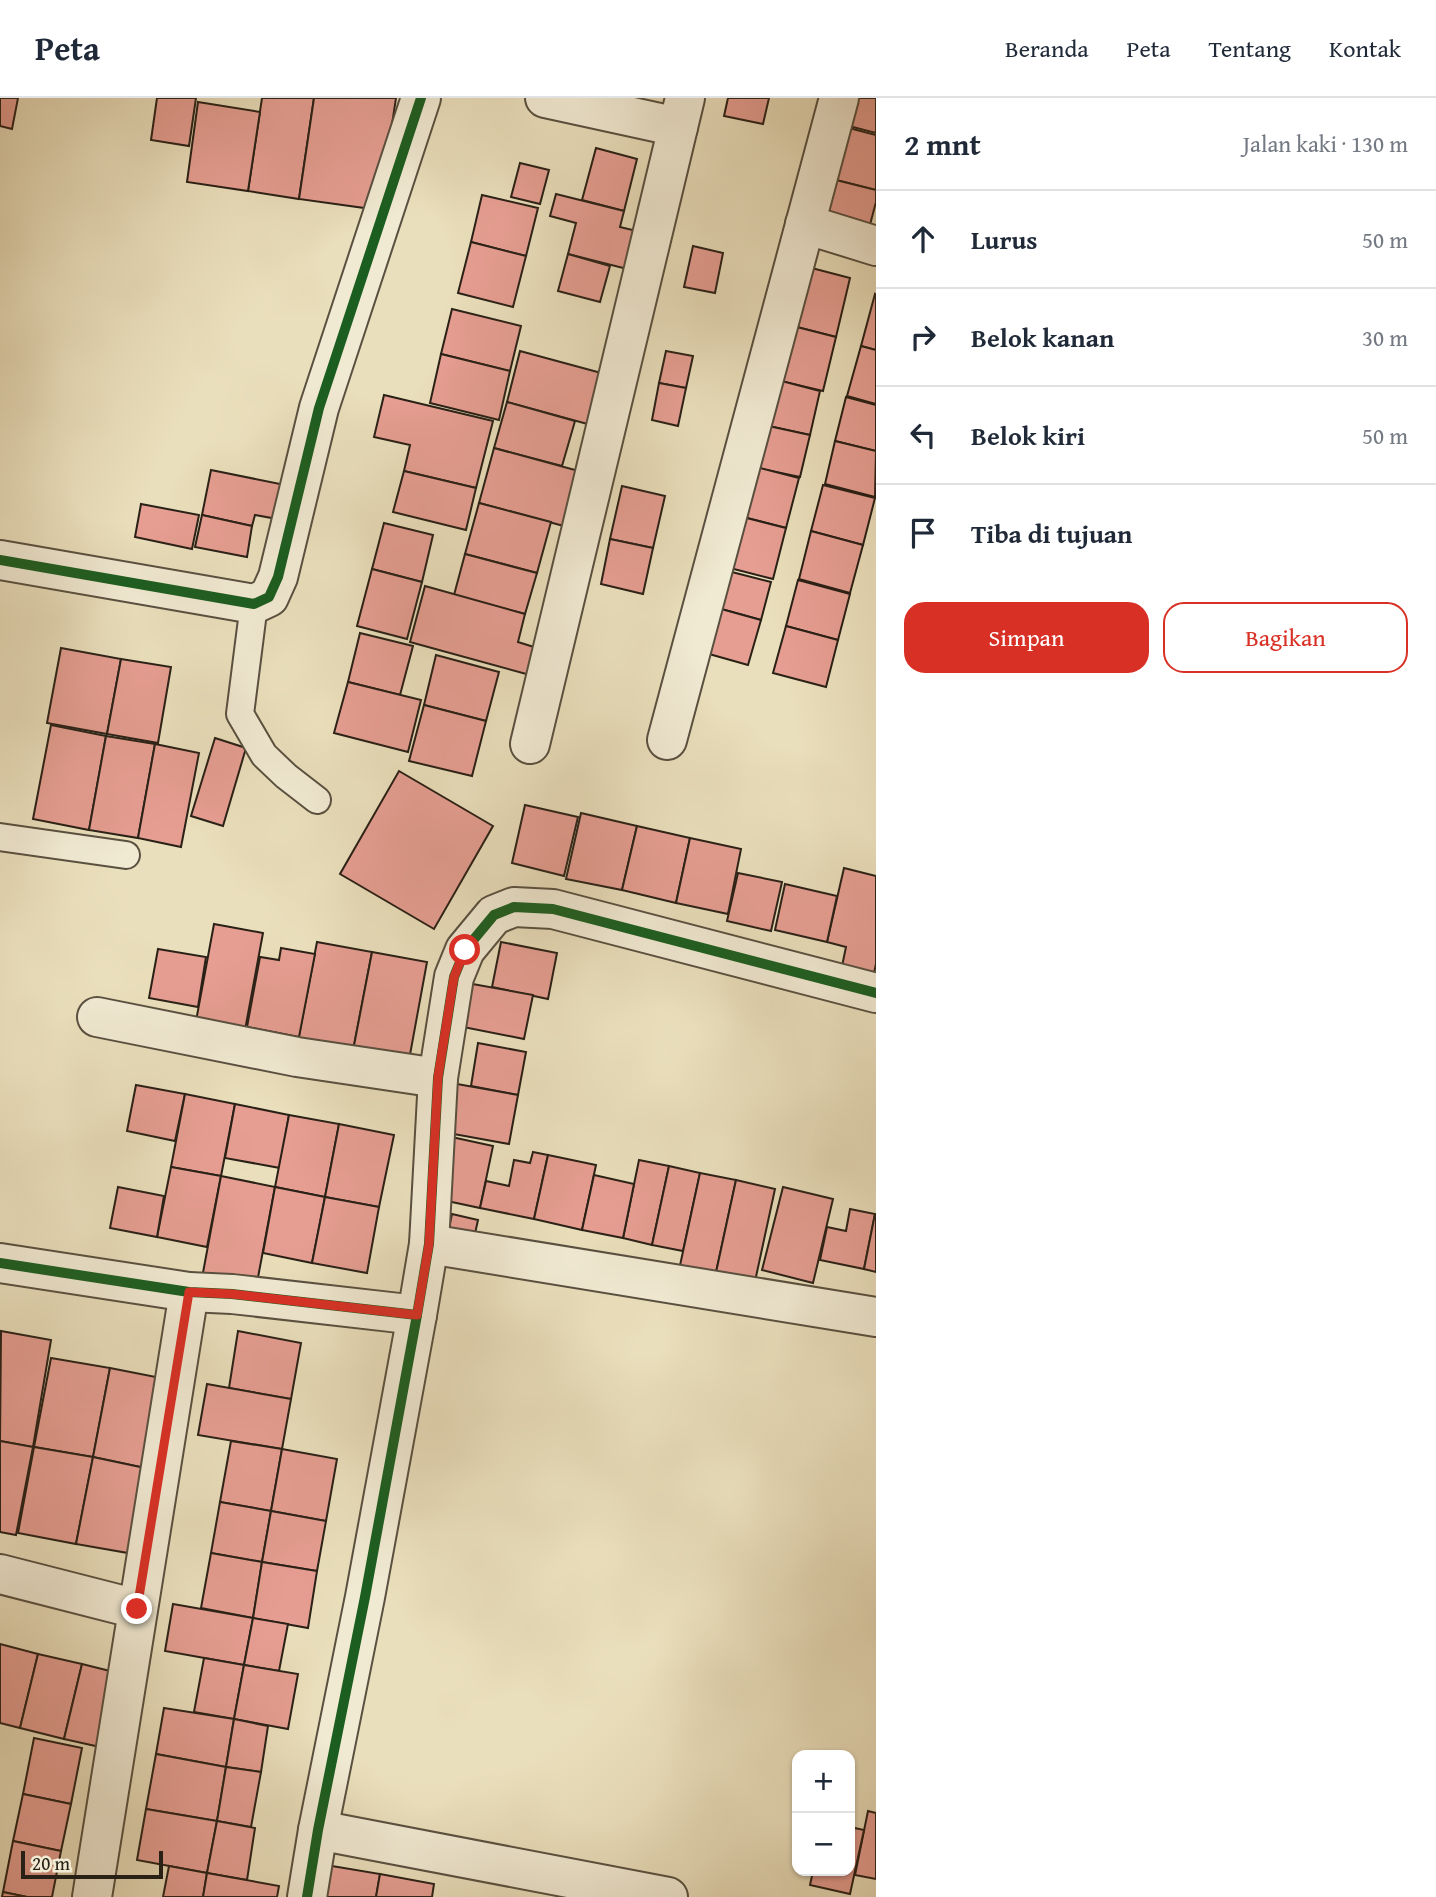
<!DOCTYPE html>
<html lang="id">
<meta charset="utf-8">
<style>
body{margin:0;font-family:"Gentium Book Plus",serif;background:#f2f2f3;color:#1f2937}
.controls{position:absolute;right:21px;bottom:21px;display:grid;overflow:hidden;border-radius:14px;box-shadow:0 2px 5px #0004}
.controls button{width:63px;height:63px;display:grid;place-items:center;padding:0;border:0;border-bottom:2px solid #e0e1e3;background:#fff;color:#1f2937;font:35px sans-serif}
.scale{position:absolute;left:21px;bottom:18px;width:142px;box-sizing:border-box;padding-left:7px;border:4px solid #292016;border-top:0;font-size:19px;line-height:24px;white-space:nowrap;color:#292016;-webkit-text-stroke:5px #f1ead3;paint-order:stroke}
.stop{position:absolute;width:21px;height:21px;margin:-16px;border:5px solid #d93025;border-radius:50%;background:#fff}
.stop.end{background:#d93025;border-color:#fff;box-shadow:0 2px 7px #0008}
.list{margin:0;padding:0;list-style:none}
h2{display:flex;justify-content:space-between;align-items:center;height:91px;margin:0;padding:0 28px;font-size:30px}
h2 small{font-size:23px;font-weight:400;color:#747a83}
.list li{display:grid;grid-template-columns:46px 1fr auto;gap:21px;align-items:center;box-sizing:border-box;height:98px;padding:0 28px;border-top:2px solid #e0e1e3}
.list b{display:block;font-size:26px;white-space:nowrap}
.list em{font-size:23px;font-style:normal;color:#747a83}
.actions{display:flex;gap:14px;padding:21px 28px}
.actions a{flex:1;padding:16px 0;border:2px solid #d93025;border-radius:21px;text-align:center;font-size:24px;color:#d93025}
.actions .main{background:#d93025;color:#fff}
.icon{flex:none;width:38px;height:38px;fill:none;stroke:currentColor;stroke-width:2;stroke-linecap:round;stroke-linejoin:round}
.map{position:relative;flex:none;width:876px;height:1799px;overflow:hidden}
header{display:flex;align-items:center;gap:42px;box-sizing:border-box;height:98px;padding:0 35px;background:#fff;border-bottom:2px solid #e0e1e3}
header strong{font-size:33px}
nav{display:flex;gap:38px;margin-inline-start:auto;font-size:24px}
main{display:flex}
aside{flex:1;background:#fff}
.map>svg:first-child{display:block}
</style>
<header>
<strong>Peta</strong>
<nav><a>Beranda</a><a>Peta</a><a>Tentang</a><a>Kontak</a></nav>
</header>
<main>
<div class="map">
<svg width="876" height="1799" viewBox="0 0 876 1799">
<rect width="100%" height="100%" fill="#eadfbc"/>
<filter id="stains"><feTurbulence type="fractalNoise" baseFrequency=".00286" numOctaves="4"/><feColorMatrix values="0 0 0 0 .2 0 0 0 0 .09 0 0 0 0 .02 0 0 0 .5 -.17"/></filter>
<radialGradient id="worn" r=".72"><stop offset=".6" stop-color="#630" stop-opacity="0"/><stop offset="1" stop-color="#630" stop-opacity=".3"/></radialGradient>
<g fill="#e69e92" stroke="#292016" stroke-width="2">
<path d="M0,0H18L12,31L0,28Z"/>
<path d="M157,0H196L189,48L151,42Z"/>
<path d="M262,0H314L299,101L248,93Z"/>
<path d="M314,0H396L379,112L299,101Z"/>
<path d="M728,0H769L763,26L724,18Z"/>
<path d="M856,0H876V35L849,28Z"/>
<path d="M198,4L260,14L248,93L187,84Z"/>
<path d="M849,30L876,37V92L836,82Z"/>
<path d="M596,50L637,61L624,113L582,102Z"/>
<path d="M520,65L549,72L540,106L511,99Z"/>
<path d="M836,82L876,92V104L867,138L824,128Z"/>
<path d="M556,96L624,113L620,129L649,136L639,174L568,156L576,125L550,118Z"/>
<path d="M482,97L538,110L526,158L471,144Z"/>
<path d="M471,144L526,158L513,209L458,195Z"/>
<path d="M693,148L723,155L715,195L684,189Z"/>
<path d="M568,156L610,168L600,204L558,193Z"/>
<path d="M804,168L850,180L836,239L789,227Z"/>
<path d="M875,196L876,197V252L861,248Z"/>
<path d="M452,211L521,228L510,273L441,256Z"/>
<path d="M789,227L836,239L823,293L776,282Z"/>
<path d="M861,248L876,252V306L847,298Z"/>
<path d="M520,253L616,279L602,330L507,304Z"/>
<path d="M666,253L693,258L686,290L659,285Z"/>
<path d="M441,256L510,273L499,322L430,305Z"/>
<path d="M774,281L820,293L810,337L764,327Z"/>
<path d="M659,285L686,290L678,328L652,322Z"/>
<path d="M384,297L493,323L476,390L404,373L410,347L374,339Z"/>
<path d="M846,299L876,307V353L835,343Z"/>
<path d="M507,304L575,323L562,368L494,350Z"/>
<path d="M764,327L810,337L800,379L753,369Z"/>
<path d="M835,343L876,353L875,399L825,386Z"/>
<path d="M494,350L586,375L571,430L479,405Z"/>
<path d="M752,368L799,380L786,430L739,418Z"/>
<path d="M211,372L295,389L288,423L255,417L252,428L202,417Z"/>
<path d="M404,373L476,390L466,432L393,414Z"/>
<path d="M823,387L875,400L863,447L811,433Z"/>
<path d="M622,388L665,398L653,450L610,441Z"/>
<path d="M479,405L551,424L537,475L465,456Z"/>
<path d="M141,406L199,417L192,451L135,439Z"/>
<path d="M202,417L252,428L247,459L195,449Z"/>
<path d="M739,418L786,430L773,481L726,469Z"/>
<path d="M384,425L433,437L422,484L372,471Z"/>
<path d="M811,433L863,447L850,495L799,481Z"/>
<path d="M610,441L653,450L643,496L601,486Z"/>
<path d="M465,456L537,475L525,516L454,497Z"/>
<path d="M372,471L422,484L407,541L357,528Z"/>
<path d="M724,472L771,484L761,522L714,509Z"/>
<path d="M798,482L850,496L838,542L786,528Z"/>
<path d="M425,488L525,516L518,544L537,550L530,577L410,544Z"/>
<path d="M714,509L761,522L748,567L702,554Z"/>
<path d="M786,528L838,542L826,589L773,575Z"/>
<path d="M360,535L413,548L400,597L348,584Z"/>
<path d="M61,550L121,561L107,636L47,625Z"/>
<path d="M436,557L499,574L486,623L424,607Z"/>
<path d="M121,561L171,569L158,645L107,636Z"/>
<path d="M348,584L421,602L408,654L334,635Z"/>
<path d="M424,607L486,623L472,678L409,663Z"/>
<path d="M51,627L106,638L89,732L33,721Z"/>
<path d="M106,638L155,646L138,740L89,732Z"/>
<path d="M215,640L246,650L223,728L191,718Z"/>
<path d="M155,646L199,655L181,749L138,740Z"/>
<path d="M399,673L493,728L434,831L340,776Z"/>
<path d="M525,707L578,719L564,778L512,765Z"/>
<path d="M581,715L637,728L622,792L566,781Z"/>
<path d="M637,728L690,740L676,805L622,792Z"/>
<path d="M690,740L741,751L728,816L676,805Z"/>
<path d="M844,770L876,778V866L873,880L841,873L846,849L827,844Z"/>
<path d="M738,775L782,784L771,833L727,823Z"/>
<path d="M785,786L837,798L827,844L775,832Z"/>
<path d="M214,826L263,835L245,932L196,923Z"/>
<path d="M317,844L372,854L351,963L296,953Z"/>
<path d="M501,844L557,855L548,901L492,889Z"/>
<path d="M281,850L315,856L299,939L247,929L260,859L279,862Z"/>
<path d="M158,851L206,859L198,909L149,900Z"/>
<path d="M372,854L427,864L407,973L351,963Z"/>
<path d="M456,883L533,897L524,941L448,926Z"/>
<path d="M478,945L526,954L518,997L471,988Z"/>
<path d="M446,984L518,997L509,1046L437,1033Z"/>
<path d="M136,987L185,996L175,1043L127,1033Z"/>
<path d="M185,996L235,1006L221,1078L171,1069Z"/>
<path d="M235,1006L289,1017L280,1070L225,1060Z"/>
<path d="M289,1017L339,1026L325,1099L275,1089Z"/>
<path d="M339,1026L394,1037L379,1109L325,1099Z"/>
<path d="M447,1038L493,1048L480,1110L433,1100Z"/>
<path d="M533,1054L548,1057L534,1121L480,1110L486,1083L509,1088L514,1062L530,1065Z"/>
<path d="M548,1057L596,1067L582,1132L534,1121Z"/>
<path d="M639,1062L669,1068L652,1147L623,1140Z"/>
<path d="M669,1068L700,1075L683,1153L652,1147Z"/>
<path d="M171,1069L221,1078L207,1149L157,1139Z"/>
<path d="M700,1075L736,1082L715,1179L679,1172Z"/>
<path d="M594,1077L634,1086L623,1140L582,1132Z"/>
<path d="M221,1078L275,1089L256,1190L202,1180Z"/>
<path d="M736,1082L775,1091L754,1188L715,1179Z"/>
<path d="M118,1089L164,1098L157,1139L110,1130Z"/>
<path d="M275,1089L325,1099L312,1165L263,1155Z"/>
<path d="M783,1089L833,1101L813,1185L762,1172Z"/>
<path d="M325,1099L379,1109L367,1175L312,1165Z"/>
<path d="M850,1111L875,1116L864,1171L820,1162L827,1129L846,1133Z"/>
<path d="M452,1116L478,1122L472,1149L446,1144Z"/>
<path d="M875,1116H876V1174L864,1171Z"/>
<path d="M1,1233L51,1242L33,1349L0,1343Z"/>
<path d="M238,1233L301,1245L291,1301L229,1290Z"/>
<path d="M51,1260L110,1270L93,1359L34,1349Z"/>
<path d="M110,1270L161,1280L145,1370L93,1359Z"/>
<path d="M207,1286L291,1301L282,1351L198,1337Z"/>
<path d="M0,1343L33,1349L16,1437L0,1434Z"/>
<path d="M231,1343L282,1351L271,1413L220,1404Z"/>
<path d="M34,1349L93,1359L76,1446L18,1435Z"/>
<path d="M282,1351L337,1361L326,1423L271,1413Z"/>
<path d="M93,1359L145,1370L128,1455L76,1446Z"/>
<path d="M220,1404L271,1413L262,1464L211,1455Z"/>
<path d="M271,1413L326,1423L317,1473L262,1464Z"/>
<path d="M211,1455L262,1464L253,1520L201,1510Z"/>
<path d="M262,1464L317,1473L308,1530L253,1520Z"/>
<path d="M173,1506L253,1520L244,1567L165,1553Z"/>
<path d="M253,1520L288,1526L279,1573L244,1567Z"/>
<path d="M0,1546L38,1556L20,1630L0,1625Z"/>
<path d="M38,1556L82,1566L64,1641L20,1630Z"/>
<path d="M204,1560L244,1567L234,1621L194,1614Z"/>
<path d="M82,1566L126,1577L109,1651L64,1641Z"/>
<path d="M244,1567L298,1576L288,1631L234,1621Z"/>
<path d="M164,1610L234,1621L226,1669L156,1656Z"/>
<path d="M234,1621L268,1628L261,1674L226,1669Z"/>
<path d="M34,1640L82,1650L71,1706L23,1696Z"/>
<path d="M156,1656L226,1669L217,1723L146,1711Z"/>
<path d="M226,1669L261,1674L251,1729L217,1723Z"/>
<path d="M23,1696L71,1706L61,1753L13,1743Z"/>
<path d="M146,1711L217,1723L207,1775L137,1762Z"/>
<path d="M868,1713L876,1715V1781L855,1777Z"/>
<path d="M217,1723L255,1730L247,1782L207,1775Z"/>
<path d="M850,1729L864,1732L850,1796L810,1787L813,1773H850Z"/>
<path d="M13,1743L61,1753L52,1799H27L3,1794Z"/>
<path d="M314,1765L380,1776L376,1799H308Z"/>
<path d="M169,1768L207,1775L203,1799H163Z"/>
<path d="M207,1775L279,1788L277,1799H203Z"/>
<path d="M380,1776L434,1786L432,1799H376Z"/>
<path d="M3,1794L27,1799H2Z"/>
</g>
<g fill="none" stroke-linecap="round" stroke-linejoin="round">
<defs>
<g id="service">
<path d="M254,506L240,616L264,657L286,678L317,702"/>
<path d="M0,739L126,757"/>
</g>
<g id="minor">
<path d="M545,0L678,29L685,0"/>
<path d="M805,126L876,148"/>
<path d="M0,462L254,506L269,499L278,479L319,310L421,0"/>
<path d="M667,642L839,0"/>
<path d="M530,646L678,29"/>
<path d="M97,919L297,959L438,980"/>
<path d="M429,1146L876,1219"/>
<path d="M0,1165L189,1194L232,1196L417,1217L365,1499L318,1732L307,1799"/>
<path d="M417,1217L429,1146L438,980L454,879L465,852L494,817L514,809L553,811L876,895"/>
<path d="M0,1476L137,1511"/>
<path d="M318,1732L668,1799"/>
<path d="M92,1799L189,1194"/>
</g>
</defs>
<use href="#service" stroke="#595040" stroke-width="30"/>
<use href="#minor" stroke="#595040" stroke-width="42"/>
<use href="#service" stroke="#f1ead3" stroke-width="26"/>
<use href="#minor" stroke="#f1ead3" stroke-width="38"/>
<defs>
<g id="cycleway">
<path d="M0,462L254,506L269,499L278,479L319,310L421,0"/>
<path d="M0,1165L189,1194L232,1196L417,1217L365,1499L318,1732L307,1799"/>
<path d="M417,1217L429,1146L438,980L454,879L465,852L494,817L514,809L553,811L876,895"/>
</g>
</defs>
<use href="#cycleway" stroke="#f1ead3" stroke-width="15"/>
<use href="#cycleway" stroke="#1b5e20" stroke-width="10"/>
</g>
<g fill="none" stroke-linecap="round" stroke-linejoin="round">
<path stroke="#d93025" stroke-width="9" d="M137,1511L189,1194L232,1196L417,1217L429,1146L438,979L454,879L465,852"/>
</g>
<rect width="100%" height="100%" filter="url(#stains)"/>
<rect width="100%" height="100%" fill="url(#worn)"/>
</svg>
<div class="controls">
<button>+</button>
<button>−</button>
</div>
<div class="scale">20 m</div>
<div class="stop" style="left:465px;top:852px"></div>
<div class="stop end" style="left:137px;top:1511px"></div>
</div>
<aside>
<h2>2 mnt<small>Jalan kaki · 130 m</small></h2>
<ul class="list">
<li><svg class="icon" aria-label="ahead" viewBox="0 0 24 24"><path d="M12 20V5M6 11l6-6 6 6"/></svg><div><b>Lurus</b></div><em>50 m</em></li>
<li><svg class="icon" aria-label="right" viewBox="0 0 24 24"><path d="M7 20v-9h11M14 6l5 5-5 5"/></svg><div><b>Belok kanan</b></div><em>30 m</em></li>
<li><svg class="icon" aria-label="left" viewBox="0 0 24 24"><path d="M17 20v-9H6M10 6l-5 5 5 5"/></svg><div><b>Belok kiri</b></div><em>50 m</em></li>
<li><svg class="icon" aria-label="arrive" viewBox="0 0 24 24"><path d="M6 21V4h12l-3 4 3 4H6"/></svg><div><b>Tiba di tujuan</b></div></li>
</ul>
<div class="actions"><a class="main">Simpan</a><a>Bagikan</a></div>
</aside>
</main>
